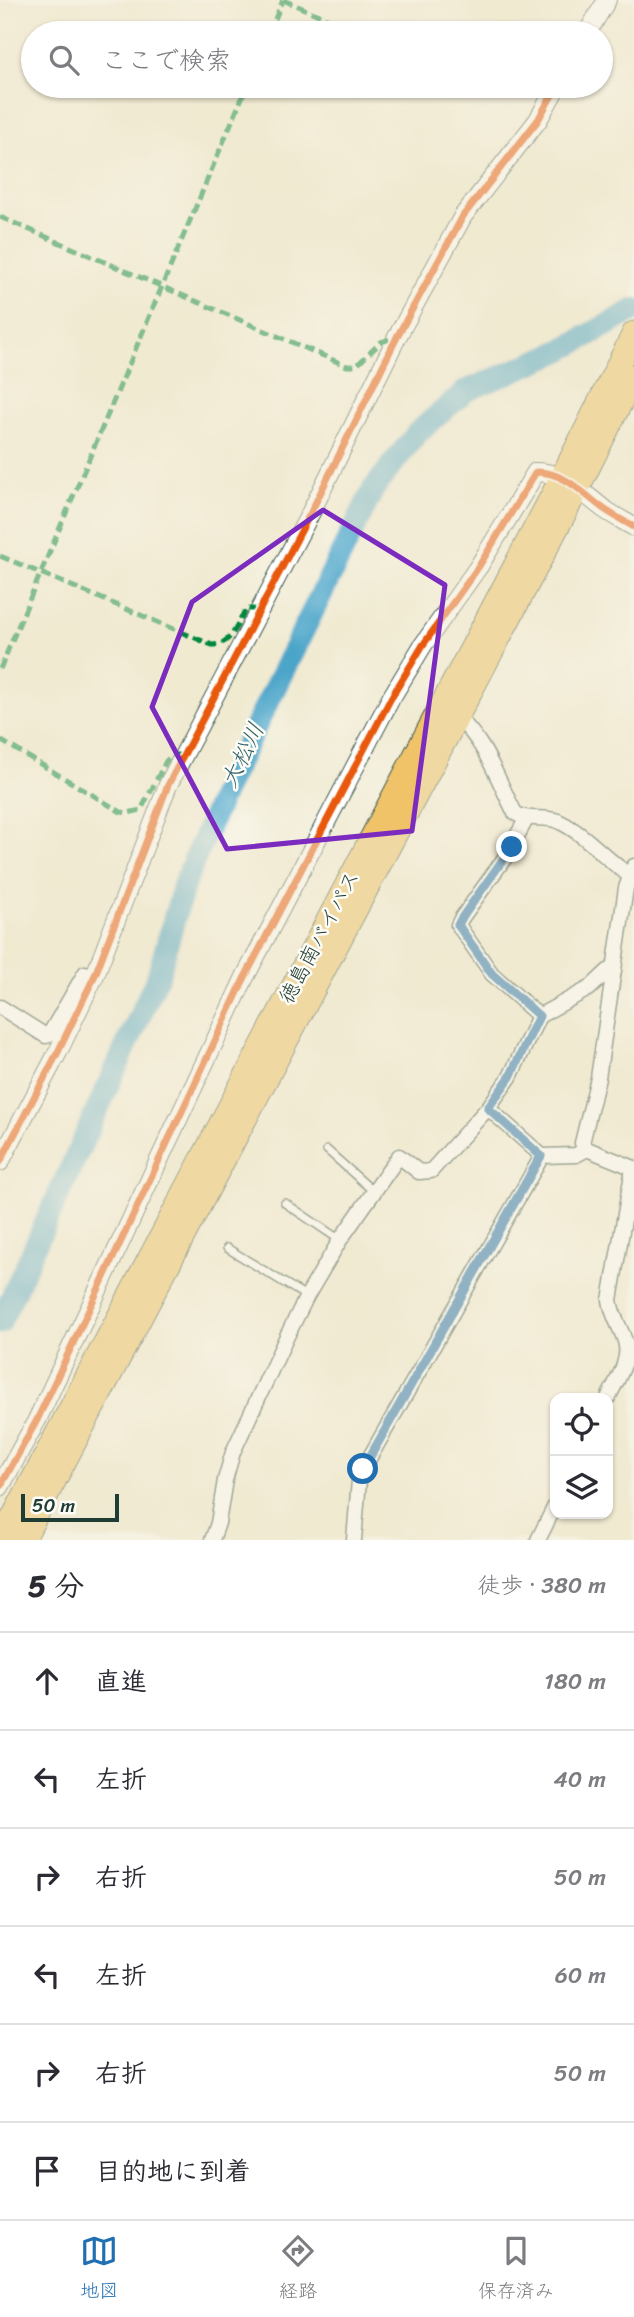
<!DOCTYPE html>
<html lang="ja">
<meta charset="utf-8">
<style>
body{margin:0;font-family:Sriracha,"Klee One",sans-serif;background:#f7f7f7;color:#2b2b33}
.controls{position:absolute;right:21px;bottom:21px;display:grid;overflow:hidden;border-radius:14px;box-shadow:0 2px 5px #0004}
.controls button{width:63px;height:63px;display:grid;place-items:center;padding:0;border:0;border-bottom:2px solid #e1e1e2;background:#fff;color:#2b2b33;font:35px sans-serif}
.scale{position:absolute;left:21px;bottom:18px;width:98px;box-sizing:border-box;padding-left:7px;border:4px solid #1f3d34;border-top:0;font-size:19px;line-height:24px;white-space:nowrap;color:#1f3d34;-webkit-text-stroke:5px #fdfcf7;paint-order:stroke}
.stop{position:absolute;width:21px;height:21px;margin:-16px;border:5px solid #1f6fb2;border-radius:50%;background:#fff}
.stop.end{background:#1f6fb2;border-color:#fff;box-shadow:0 2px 7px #0008}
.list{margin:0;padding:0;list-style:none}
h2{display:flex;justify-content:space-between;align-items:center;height:91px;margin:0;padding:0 28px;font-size:30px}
h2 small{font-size:23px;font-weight:400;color:#7c7c81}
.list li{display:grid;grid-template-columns:46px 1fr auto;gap:21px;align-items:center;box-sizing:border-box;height:98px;padding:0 28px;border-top:2px solid #e1e1e2}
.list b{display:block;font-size:26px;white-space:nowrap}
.list em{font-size:23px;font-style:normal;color:#7c7c81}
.icon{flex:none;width:38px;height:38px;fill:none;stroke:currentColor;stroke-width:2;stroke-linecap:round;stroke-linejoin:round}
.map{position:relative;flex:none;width:634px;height:1540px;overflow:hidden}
.search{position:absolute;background:#fff;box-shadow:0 2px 5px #0004;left:21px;right:21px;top:21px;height:77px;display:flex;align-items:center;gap:18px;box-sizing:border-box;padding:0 24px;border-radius:38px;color:#7c7c81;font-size:26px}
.sheet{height:679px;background:#fff}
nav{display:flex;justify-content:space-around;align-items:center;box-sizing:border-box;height:98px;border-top:2px solid #e1e1e2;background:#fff;font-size:19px;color:#7c7c81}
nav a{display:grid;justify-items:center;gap:4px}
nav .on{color:#1f6fb2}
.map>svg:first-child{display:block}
</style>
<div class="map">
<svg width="634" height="1540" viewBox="0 0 634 1540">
<rect width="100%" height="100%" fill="#fdfcf7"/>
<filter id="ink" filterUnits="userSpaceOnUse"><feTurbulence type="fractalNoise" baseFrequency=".0143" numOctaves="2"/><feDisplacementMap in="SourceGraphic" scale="14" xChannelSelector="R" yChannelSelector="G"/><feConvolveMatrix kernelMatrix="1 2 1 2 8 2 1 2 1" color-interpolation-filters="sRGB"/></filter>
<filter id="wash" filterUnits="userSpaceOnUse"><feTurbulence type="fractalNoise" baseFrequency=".00686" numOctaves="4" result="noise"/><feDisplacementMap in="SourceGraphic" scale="28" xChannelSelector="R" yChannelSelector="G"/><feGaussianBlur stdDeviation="1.57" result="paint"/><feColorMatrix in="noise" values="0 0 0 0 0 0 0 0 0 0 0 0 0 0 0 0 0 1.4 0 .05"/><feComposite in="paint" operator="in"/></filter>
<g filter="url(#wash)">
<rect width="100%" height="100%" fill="#f0ead1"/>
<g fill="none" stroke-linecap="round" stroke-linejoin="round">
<path stroke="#4ca5c9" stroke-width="23" d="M0,1323L158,976L184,884L227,784L374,488L418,432L466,391L560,351L634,310"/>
</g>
</g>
<g filter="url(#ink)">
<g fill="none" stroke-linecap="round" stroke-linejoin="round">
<defs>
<g id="service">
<path d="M327,1150L374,1192"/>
<path d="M285,1203L340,1240"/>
<path d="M227,1248L306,1296"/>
</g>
<g id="minor">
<path d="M456,716C486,742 497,779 515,813C527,822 544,815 558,821C586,834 604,858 629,875"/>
<path d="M527,818L504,859L461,919L458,925L492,974L539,1016"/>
<path d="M634,866L626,888L598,1078L582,1143L587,1149L634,1168"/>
<path d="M0,1007L46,1036L49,1035L85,973L95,975"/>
<path d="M488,1108L542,1156"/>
<path d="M608,1398C616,1381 631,1361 625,1341C620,1326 612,1316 610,1300L633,1168"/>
<path d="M212,1540L218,1523L225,1480L233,1452L287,1336L307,1296L340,1240L399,1156L419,1172L431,1171L488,1108L510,1077L539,1016L590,988L608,971L614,970"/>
<path d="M354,1540L359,1480L363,1469L542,1156L576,1155L587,1149"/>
<path d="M538,1540L555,1506"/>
</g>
<g id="tertiary">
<path d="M587,33L607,0"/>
<path d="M0,1162L58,1052L95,975L168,785L311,512L397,337L463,216L538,120L557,86"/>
<path d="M0,1487L37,1420L245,977L391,698L423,645L479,566L536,472C565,472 582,493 604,509C614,516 624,521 634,527"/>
</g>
<g id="trunk">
<path d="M1,1540L562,477L634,333"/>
<path d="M23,1540L578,488L634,376"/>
</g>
</defs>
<use href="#service" stroke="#3e574c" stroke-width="10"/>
<use href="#minor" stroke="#3e574c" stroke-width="17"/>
<use href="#tertiary" stroke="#3e574c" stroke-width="20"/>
<use href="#trunk" stroke="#3e574c" stroke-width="25"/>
<use href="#service" stroke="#fff" stroke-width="7"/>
<use href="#minor" stroke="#fff" stroke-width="14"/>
<use href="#tertiary" stroke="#fff" stroke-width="18"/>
<use href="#trunk" stroke="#f0c369" stroke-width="23"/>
<g stroke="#00873e" stroke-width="5" stroke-dasharray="10 5" stroke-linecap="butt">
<path d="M283,0L362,33"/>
<path d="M269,33L283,0"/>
<path d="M487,86C508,95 514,99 534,86"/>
<path d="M0,217L347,366H356L381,342L397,337"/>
<path d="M0,556L212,645C232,645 237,624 246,609H260"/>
<path d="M0,669L247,86"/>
<path d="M0,740L121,812L128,813L141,810L166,761L172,755H183"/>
</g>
<defs>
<g id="cycleway">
<path d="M0,1162L58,1052L95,975L168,785L311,512L397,337L463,216L538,120L557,86"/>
<path d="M0,1487L37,1420L245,977L391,698L423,645L479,566L536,472C565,472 582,493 604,509C614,516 624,521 634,527"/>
</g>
</defs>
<use href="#cycleway" stroke="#fdfcf7" stroke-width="11"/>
<use href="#cycleway" stroke="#e8590c" stroke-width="7"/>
</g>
</g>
<g fill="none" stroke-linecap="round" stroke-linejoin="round" filter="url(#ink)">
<path stroke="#1f6fb2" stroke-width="9" d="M363,1469L541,1156L488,1108L510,1077L539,1016L492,974L458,925L461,919L512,847"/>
</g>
<path d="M0 0H634V1540H0ZM323,510L445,585L412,831L227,849L152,707L192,602Z" fill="#f0ead1" fill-opacity=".55" fill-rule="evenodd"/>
<path fill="none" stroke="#7b2cbf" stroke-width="5" stroke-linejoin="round" d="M323,510L445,585L412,831L227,849L152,707L192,602Z"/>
<g text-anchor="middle" stroke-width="5" stroke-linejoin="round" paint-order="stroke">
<g font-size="21" fill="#1f3d34" stroke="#fdfcf7">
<text transform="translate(319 937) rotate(-62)" y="7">徳島南バイパス</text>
</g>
<g font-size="23" font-style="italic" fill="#2f6168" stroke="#fdfcf7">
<text transform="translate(242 755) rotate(-64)" y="8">大松川</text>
</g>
</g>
</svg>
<div class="controls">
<button><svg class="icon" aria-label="locate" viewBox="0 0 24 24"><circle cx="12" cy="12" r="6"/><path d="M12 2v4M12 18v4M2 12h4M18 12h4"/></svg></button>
<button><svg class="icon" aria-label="layers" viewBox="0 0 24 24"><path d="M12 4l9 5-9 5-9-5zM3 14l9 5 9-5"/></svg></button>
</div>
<div class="scale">50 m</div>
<div class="stop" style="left:363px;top:1469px"></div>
<div class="stop end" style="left:512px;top:847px"></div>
<div class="search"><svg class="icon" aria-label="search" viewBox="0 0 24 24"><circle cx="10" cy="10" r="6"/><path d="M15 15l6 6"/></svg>ここで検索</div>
</div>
<section class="sheet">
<h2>5 分<small>徒歩 · 380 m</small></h2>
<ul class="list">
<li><svg class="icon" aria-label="ahead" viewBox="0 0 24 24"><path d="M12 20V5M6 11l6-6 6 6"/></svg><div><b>直進</b></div><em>180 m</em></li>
<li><svg class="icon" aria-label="left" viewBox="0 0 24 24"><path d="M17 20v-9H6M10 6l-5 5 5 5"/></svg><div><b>左折</b></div><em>40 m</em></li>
<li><svg class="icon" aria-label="right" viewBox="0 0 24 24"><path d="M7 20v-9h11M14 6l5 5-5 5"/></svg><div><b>右折</b></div><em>50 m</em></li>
<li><svg class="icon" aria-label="left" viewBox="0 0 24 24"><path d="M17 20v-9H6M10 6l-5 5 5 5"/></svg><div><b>左折</b></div><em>60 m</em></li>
<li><svg class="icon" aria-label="right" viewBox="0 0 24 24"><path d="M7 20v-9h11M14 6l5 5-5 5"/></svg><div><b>右折</b></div><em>50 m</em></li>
<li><svg class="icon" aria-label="arrive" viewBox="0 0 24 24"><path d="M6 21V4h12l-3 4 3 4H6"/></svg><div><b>目的地に到着</b></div></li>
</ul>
</section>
<nav>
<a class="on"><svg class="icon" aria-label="map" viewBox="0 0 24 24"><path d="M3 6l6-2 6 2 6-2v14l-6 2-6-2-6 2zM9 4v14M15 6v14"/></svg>地図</a>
<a><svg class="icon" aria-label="directions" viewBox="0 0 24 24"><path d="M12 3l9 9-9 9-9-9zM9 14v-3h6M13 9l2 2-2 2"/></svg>経路</a>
<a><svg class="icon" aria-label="saved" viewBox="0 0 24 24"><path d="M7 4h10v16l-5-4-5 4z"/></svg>保存済み</a>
</nav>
